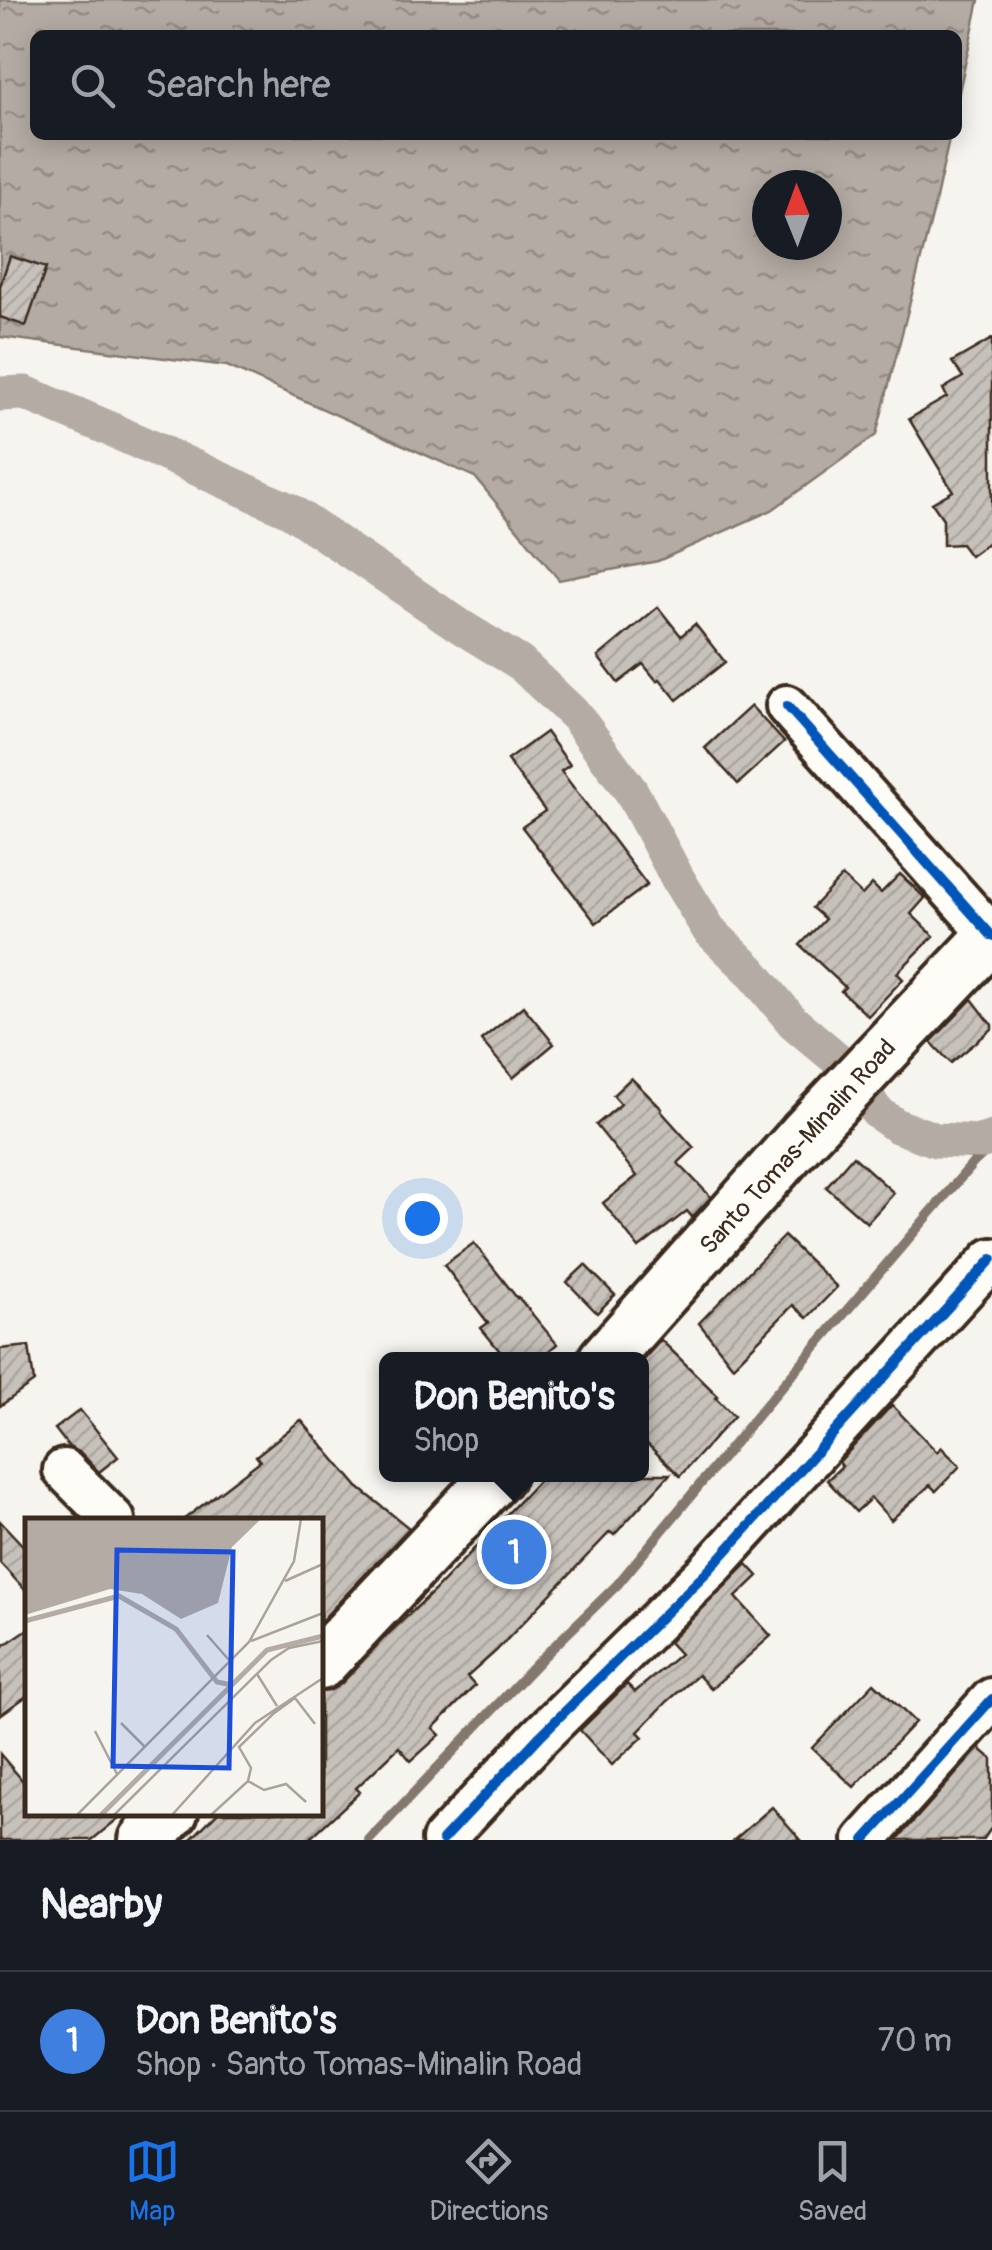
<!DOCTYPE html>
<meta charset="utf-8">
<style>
body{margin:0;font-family:Pangolin,sans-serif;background:#242831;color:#f1f3f6}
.compass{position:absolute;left:752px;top:170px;width:90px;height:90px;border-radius:50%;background:#171b24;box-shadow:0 5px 25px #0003;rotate:359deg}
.you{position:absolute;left:422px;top:1218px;width:35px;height:35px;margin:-25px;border:8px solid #fff;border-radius:50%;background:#1a73e8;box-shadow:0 0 0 15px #1a73e833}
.badge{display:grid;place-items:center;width:65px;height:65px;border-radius:50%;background:#1a73e8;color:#fff;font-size:32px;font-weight:700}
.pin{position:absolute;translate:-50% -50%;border:5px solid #fff;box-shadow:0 2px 10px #0006}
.popup{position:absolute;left:379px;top:1352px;width:270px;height:130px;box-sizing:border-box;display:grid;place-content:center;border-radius:15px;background:#171b24;filter:drop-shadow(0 2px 8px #0005);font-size:32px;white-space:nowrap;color:#9ea1a6}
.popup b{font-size:38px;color:#f1f3f6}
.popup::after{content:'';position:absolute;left:50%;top:100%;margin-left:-20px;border:20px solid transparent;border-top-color:#171b24}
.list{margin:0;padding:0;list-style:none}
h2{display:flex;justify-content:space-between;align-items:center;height:130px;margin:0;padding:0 40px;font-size:42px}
h2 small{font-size:32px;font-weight:400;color:#9ea1a6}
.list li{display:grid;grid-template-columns:65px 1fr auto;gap:30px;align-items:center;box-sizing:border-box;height:140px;padding:0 40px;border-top:2px solid #363941}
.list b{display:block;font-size:38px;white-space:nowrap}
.list p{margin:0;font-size:32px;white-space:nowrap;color:#9ea1a6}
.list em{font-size:32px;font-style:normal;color:#9ea1a6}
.icon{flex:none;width:55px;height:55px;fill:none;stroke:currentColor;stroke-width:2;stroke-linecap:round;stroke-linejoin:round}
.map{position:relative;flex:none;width:992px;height:1840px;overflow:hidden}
.search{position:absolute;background:#171b24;box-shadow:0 5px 25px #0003;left:30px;right:30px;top:30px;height:110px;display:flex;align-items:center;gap:25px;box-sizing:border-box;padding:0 35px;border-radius:15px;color:#9ea1a6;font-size:38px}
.sheet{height:270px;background:#171b24}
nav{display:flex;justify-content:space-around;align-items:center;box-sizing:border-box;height:140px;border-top:2px solid #363941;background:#171b24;font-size:28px;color:#9ea1a6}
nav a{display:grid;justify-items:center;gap:5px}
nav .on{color:#1a73e8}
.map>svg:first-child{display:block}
</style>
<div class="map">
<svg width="992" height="1840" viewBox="0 0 992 1840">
<defs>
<pattern id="water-ripples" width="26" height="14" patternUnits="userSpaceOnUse" patternTransform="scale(2.5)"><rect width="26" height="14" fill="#b4aca4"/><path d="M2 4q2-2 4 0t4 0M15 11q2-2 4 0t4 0" fill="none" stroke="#948c85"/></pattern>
<pattern id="building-hatch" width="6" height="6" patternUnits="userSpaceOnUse" patternTransform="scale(2.5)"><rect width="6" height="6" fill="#c7c1bb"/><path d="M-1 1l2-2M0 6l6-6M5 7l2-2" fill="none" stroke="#aca6a0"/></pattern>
</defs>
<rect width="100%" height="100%" fill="#f5f4ee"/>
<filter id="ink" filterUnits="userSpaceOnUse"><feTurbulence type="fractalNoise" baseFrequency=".01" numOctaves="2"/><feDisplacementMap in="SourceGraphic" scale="20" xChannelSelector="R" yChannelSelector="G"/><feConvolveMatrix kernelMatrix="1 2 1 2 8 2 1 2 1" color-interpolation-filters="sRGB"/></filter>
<g filter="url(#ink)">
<path fill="url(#water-ripples)" stroke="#84786e" stroke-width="2.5" fill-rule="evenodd" d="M0,0H979L957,101V35H35V135H950L933,212L876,435L772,510L658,561L559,580L475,477L227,366L0,337ZM767,185H827V245H767Z"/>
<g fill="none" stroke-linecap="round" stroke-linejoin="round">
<path stroke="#84786e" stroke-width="10" d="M369,1840L542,1658L617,1585L770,1400L975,1161L992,1145"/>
<path stroke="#b4aca4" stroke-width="35" d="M0,394L25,393L101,425L289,510L463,628L520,663L576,716L631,791L679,881L709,930L751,971L793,1022L844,1065L877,1112L897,1126L936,1140L980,1142L992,1138"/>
</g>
<g fill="url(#building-hatch)" stroke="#3b2a1e" stroke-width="2.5">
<path d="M10,256L46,268L26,326L0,317V286Z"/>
<path d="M992,339V540L970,556L961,544L943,545V519L932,503L953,491L909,419L947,397L943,389L963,377L952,362Z"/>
<path d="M658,607L681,636L695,624L725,662L677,700L660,679L657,681L643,664L618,683L598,657Z"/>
<path d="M751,706L784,742L738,784L705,748Z"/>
<path d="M546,732L570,765L561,771L647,885L596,923L522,827L545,811L507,760Z"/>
<path d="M900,874L925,898L911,914L934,936L897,973L903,979L868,1016L841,991L845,987L800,945L825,919L812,908L842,876L862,895L872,884L881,893Z"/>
<path d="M972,999L992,1025V1029L951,1063L931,1042Z"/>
<path d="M523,1006L554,1044L513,1078L481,1040Z"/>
<path d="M631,1078L662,1109L661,1111L694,1148L678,1163L711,1197L692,1217L687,1211L639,1248L603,1203L637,1176L596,1125L621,1104L613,1095Z"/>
<path d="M853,1156L894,1193L867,1223L826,1187Z"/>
<path d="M784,1236L837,1287L807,1318L793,1305L733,1366L699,1323Z"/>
<path d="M474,1243L517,1298L518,1297L557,1344L538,1360H507L481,1328L488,1323L444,1265Z"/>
<path d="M585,1265L615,1295L597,1313L567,1282Z"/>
<path d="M661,1340L718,1396L716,1398L734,1416L680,1476L642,1439V1361Z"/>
<path d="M29,1346L34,1382L0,1406V1349Z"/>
<path d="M892,1405L937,1452L941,1447L960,1466L936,1491L930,1485L891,1520L871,1498L856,1512L827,1480L842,1466L839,1462Z"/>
<path d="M80,1410L118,1457L99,1472L81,1453L69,1447L55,1429Z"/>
<path d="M301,1420L358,1487L409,1528L320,1622V1520H183L260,1461L256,1456Z"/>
<path d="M545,1474H670L614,1535L610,1532L496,1651L467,1677L475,1686L433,1728L440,1735L411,1761L399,1747L356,1788L360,1792L308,1840H190L218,1812H320V1692L329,1691L341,1684L386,1636L434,1591Z"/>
<path d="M0,1521L28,1551V1593L0,1563Z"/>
<path d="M747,1564L758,1576L736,1597L771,1636L711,1689L698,1675L668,1701L638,1732L643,1737L612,1765L580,1730L627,1684L635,1692L680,1654L669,1642Z"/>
<path d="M28,1629V1695L0,1715V1648Z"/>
<path d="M874,1683L915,1722L854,1787L812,1748Z"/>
<path d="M979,1748L992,1759V1827L983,1840H897Z"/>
<path d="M0,1754L28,1787V1812H126L92,1840H0Z"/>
<path d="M772,1807L801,1840H734Z"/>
</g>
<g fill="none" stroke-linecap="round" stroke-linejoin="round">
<defs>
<g id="minor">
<path d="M787,706L992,936"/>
<path d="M64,1470L114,1520"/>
<path d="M443,1840L540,1736L708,1571L992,1259"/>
<path d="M865,1840L992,1699"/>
</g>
<g id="major">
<path d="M604,1360L804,1135L992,936"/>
<path d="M320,1664L499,1474"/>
<path d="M145,1840L172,1812"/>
</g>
</defs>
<use href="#minor" stroke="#3b2a1e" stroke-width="48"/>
<use href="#major" stroke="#3b2a1e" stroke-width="58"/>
<use href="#minor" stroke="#fdfcf7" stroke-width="40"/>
<use href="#major" stroke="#fdfcf7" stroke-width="50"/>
<defs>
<g id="cycleway">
<path d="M787,706L992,936"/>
<path d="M443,1840L540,1736L708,1571L992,1259"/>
<path d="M865,1840L992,1699"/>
</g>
</defs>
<use href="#cycleway" stroke="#fdfcf7" stroke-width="16"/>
<use href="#cycleway" stroke="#0057b8" stroke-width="10"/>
</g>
</g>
<g text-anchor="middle" stroke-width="10" stroke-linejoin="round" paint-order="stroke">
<g font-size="25" fill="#3b2a1e" stroke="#fdfcf7">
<text transform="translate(797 1146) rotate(-48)" y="9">Santo Tomas-Minalin Road</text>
</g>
</g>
<g transform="translate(25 1518)">
<rect width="298" height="298" fill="#f5f4ee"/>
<path d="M0,1H236L207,29L193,85L156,101L117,76L85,71L0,97Z" fill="#b4aca4"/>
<path fill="none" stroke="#b4aca4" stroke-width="5" d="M0,103L94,78L151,111L192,164L207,167M76,297L242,132L298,118"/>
<path fill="none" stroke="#aba39b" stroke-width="2.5" d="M260,63L298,46M182,117L204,142M226,123L298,95M232,156L252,188M96,205L120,229M70,213L92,256M223,263L226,250L214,229L248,196L270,180L290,206M52,297L224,124L269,43L276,1M89,297L246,142L264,130L298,123M147,297L230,205L298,160M186,297L223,263L239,272L261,266L281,284"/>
<path fill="#1d4ed8" fill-opacity="0.15" stroke="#1d4ed8" stroke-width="5" d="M92,32L208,34L204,250L88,248Z"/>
<rect width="298" height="298" fill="none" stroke="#3b2a1e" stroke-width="5"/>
</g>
</svg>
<svg class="compass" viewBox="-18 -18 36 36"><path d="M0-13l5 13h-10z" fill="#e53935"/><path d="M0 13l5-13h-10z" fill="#9ea1a6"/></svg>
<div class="you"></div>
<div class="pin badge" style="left:514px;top:1552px;background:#3f7fe0">1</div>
<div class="popup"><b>Don Benito's</b>Shop</div>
<div class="search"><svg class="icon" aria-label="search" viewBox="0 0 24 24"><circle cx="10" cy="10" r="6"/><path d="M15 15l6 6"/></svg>Search here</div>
</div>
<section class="sheet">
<h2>Nearby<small></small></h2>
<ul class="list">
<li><span class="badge" style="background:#3f7fe0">1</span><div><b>Don Benito's</b><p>Shop · Santo Tomas-Minalin Road</p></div><em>70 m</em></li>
</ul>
</section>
<nav>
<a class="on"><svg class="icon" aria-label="map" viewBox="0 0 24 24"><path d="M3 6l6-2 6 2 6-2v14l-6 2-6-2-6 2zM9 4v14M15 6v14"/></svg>Map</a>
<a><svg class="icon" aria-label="directions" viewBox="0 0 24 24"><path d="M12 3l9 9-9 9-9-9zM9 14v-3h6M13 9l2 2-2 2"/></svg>Directions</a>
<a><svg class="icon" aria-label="saved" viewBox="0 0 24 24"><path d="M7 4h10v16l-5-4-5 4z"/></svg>Saved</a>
</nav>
